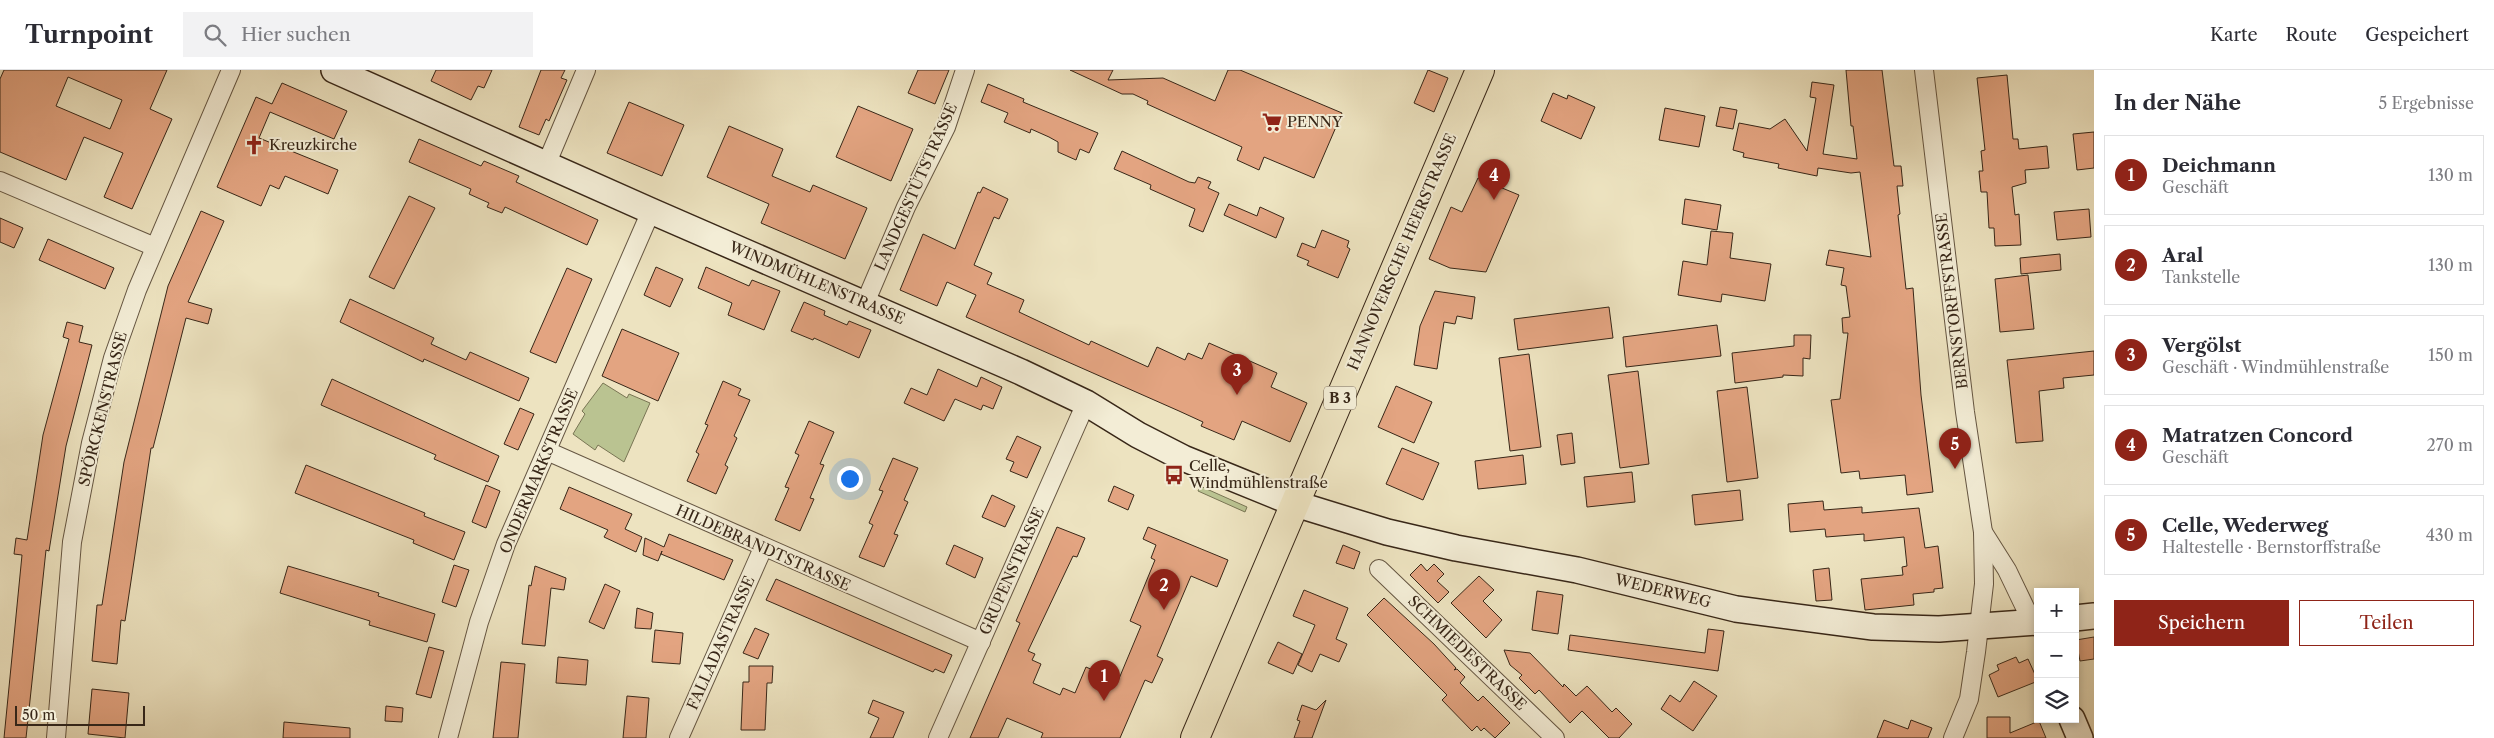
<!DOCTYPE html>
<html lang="de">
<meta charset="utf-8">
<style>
body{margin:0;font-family:"Libre Caslon Text",serif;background:#f2f2f3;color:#2b2b33}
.controls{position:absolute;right:15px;bottom:15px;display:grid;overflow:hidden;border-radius:0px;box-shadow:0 2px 8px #0003}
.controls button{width:45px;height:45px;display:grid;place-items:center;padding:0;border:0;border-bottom:1px solid #e1e1e2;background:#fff;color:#2b2b33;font:25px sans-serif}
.scale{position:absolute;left:15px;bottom:12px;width:130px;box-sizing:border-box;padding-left:5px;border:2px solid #382718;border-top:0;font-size:14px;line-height:18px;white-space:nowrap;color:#382718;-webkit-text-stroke:4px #f3edd6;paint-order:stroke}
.you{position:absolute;left:849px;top:408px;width:18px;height:18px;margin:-12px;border:4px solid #fff;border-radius:50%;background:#1a73e8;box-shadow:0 0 0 8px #1a73e833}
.badge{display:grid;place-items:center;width:32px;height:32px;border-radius:50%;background:#8f2418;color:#fff;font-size:16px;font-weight:700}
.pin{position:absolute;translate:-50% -41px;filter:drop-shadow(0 1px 2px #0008)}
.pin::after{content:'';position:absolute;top:26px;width:18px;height:15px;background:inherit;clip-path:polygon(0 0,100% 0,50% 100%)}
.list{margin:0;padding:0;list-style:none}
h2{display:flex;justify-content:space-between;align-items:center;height:65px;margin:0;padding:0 20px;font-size:21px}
h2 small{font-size:16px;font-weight:400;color:#7c7c81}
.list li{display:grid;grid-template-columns:32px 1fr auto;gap:15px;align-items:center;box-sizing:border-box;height:80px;margin:0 10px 10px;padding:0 10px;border:1px solid #e1e1e2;border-radius:0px}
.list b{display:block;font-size:19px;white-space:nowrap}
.list p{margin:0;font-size:16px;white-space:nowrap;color:#7c7c81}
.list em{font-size:16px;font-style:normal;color:#7c7c81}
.actions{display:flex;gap:10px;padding:15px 20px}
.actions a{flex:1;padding:11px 0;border:1px solid #8f2418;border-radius:0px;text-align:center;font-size:18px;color:#8f2418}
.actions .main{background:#8f2418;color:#fff}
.icon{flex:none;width:28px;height:28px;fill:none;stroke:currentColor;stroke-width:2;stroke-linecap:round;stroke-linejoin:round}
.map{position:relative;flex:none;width:2094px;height:668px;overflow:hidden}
header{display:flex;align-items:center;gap:30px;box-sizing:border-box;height:70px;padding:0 25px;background:#fff;border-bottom:1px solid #e1e1e2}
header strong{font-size:24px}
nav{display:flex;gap:28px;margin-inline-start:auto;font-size:18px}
.search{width:350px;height:45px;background:#f2f2f3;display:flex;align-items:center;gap:12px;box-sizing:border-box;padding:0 18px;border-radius:0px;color:#7c7c81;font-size:19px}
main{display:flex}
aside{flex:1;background:#fff}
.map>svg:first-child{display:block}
</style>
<header>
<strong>Turnpoint</strong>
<div class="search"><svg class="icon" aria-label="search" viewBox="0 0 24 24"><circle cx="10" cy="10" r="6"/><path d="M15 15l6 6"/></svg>Hier suchen</div>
<nav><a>Karte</a><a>Route</a><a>Gespeichert</a></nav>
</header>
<main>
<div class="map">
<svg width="2094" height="668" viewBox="0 0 2094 668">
<rect width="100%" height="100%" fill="#ede3c0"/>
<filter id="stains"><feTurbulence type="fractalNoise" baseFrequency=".004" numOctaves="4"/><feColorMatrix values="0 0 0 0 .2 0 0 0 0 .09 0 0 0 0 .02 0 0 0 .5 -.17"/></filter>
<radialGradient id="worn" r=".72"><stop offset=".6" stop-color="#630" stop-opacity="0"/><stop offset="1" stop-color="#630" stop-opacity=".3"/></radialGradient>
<g fill="#bac391" stroke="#797554">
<path d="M603,313L627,328L629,324L650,333L624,392L598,375L595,380L573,364L585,344L582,341Z"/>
<path d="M1200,416L1247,437L1245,442L1198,421Z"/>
</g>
<g fill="#e3a481" stroke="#382718" fill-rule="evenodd">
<path d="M4,0H167L150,39L172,49L132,139L104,127L123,83L84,67L66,110L0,82V9ZM68,7L122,30L110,59L56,36Z"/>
<path d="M436,0H492L484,18L478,16L471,30L431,11Z"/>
<path d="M541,0H565L561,8L567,10L549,51L546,49L539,65L519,57Z"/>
<path d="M918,0H949L935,34L908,23Z"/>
<path d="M1070,0H1113L1108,10L1163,8L1215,31L1228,0H1240L1342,43L1314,108L1264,87L1259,100L1237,90L1242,77L1147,34L1148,31L1133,24H1122Z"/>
<path d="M1428,0L1448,8L1434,42L1414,33Z"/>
<path d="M1846,0H1882L1894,96H1901L1903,116H1897L1900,144L1898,145L1906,219L1913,218L1921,325L1933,422L1907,425L1905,405L1860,409L1859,401L1841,403L1831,330L1840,329L1848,263H1843L1842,248L1850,247L1846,216L1841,215L1844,198L1826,195L1829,180L1871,187L1860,102L1851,103L1818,98L1817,106L1778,98L1779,94L1743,87L1744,83L1733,80L1739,53L1770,59L1785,49L1807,81L1816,28L1810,27L1812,12L1834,15L1823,84L1857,89L1853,56H1851Z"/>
<path d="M2007,5L2013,69H2018L2019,79L2047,76L2049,98L2025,100L2026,113L2012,117L2015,145L2019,144L2021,175L1995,176L1994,158H1989L1987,122H1981L1979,101H1983L1981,81L1985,80L1977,8Z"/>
<path d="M282,13L347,41L334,69L270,42L259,68L338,100L328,124L285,106L279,119L270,115L261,136L217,117L256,27L272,34Z"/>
<path d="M988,14L1024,29L1023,32L1098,63L1089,83L1080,79L1076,90L1058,82V72L1049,67L1031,59L1030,63L1004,52L1008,43L981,32Z"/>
<path d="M1553,23L1567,29L1568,25L1595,37L1581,69L1541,51Z"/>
<path d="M629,32L684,55L662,106L607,83Z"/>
<path d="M858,36L913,59L891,111L836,87Z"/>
<path d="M1720,37L1737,40L1733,59L1716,56Z"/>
<path d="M1665,38L1705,46L1699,77L1659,70Z"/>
<path d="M729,56L783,79L772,106L810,122L813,115L867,138L845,189L761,153L769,134L707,107Z"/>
<path d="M2094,62V98L2077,100L2073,64Z"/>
<path d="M419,69L481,96L484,91L519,106L516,112L598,150L587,175L505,137L502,143L487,137L489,133L469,124L471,119L409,92Z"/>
<path d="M1122,81L1189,112L1195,113L1198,107L1211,112L1208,118L1219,123L1203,162L1189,156L1195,139L1150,119L1151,115L1114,99Z"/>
<path d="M1478,108L1519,125L1486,202L1450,198L1429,189L1451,137L1462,142Z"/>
<path d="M983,117L1008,129L999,149L994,147L974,195L992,203L987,214L1024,230L1019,242L1089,275L1091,271L1148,297L1157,277L1185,290L1188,283L1202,289L1209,273L1277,303L1271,317L1307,333L1290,372L1242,351L1234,370L1201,356L1203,352L1179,341L966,247L976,225L947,212L937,236L900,220L923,164L955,179L978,122L980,123Z"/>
<path d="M409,126L435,138L394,219L369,207Z"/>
<path d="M1685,129L1721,135L1717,160L1682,154Z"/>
<path d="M1229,134L1257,146L1260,137L1284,148L1276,168L1224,145Z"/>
<path d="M2089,139L2091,167L2057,170L2054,142Z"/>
<path d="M201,141L224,151L188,232L212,239L208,254L186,248L153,378H151L125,551L121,550L117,594L92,591L97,535H102L124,392L168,216Z"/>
<path d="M0,148L23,158L14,178L0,172Z"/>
<path d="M1322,160L1349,171L1347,177L1350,179L1338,208L1307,195L1309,191L1297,186L1302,173L1315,178Z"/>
<path d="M1711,161L1733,163L1730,188L1771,194L1765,231L1722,224L1721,232L1678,225L1683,191L1707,195Z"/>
<path d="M48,169L114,198L105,219L39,190Z"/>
<path d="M2060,184L2061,200L2021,204L2020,188Z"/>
<path d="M656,197L683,209L670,237L644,225Z"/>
<path d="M706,197L749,216L752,210L780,221L764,260L728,245L732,233L698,218Z"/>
<path d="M567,198L592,209L556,293L530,282Z"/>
<path d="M2028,205L2034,259L2000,262L1995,209Z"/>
<path d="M1435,221L1475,227L1472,249L1457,246L1455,254L1444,252L1437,299L1414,295L1420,256Z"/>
<path d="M350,229L434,268L431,274L466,290L470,282L529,308L519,331L424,289L423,292L340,252Z"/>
<path d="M804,232L825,241L824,245L847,255L849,251L871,260L859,288L814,268L813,270L791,261Z"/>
<path d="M1609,237L1613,268L1518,280L1514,249Z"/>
<path d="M67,252L83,256L79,272L92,275L66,376L49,481L46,480L26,668H4L22,485L14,484L16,468L27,470L43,365L69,269L63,267Z"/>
<path d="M1717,255L1721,286L1626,297L1623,267Z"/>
<path d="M622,259L679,283L658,331L602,306Z"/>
<path d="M1794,265H1811L1810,289L1803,288V306L1783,305V307L1735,313L1732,283L1794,276Z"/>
<path d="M2094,281V305L2063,308L2064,318L2039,321L2043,371L2016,373L2007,290Z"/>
<path d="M1529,284L1541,377L1510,381L1499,288Z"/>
<path d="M938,299L977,317L981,307L1002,317L993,339L983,335L981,340L955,329L944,351L904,333L911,318L927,325Z"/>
<path d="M1638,301L1649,394L1620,398L1608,305Z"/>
<path d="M332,309L499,386L488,412L434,389L436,385L321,335Z"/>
<path d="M723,311L741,319L738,325L750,330L734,366L737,368L725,395L728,397L716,424L687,411L699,384L696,382L708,355L705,354Z"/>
<path d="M1396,316L1432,332L1414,373L1378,357Z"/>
<path d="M1747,317L1758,408L1727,412L1717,321Z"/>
<path d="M520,338L534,344L518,380L504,374Z"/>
<path d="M809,351L834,362L820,394L824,395L810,428L814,429L800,461L775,450L789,418L785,417L799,385L795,383Z"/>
<path d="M1572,363L1575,393L1561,395L1557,365Z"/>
<path d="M1017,366L1041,377L1027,408L1010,401L1014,392L1006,389Z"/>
<path d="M1402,378L1439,393L1423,430L1386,414Z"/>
<path d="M1523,385L1526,414L1478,419L1475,391Z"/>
<path d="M893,388L918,398L904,430L908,432L894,464L898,465L884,497L859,487L873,455L869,453L883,421L879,420Z"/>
<path d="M306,395L425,443L424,446L465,462L454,490L413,473L414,470L295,423Z"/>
<path d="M1632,402L1635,432L1587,437L1584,407Z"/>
<path d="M486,415L500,421L486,458L472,452Z"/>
<path d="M1114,416L1134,425L1128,440L1108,431Z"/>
<path d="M569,417L632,444L625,459L642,467L636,482L604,467L608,460L560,439Z"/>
<path d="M1740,420L1743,450L1695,455L1692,425Z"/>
<path d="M992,425L1015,436L1005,457L982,447Z"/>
<path d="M1823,431L1824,440L1862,437V443L1919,438L1925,478L1938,476L1943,518L1934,519V522L1913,524L1914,535L1865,540L1861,509L1903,505L1902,497L1907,496L1904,467L1864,471V464L1826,467L1825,459L1790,462L1788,434Z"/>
<path d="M1057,457L1085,468L1077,487L1073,486L1028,581L1035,584L1032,590L1041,594L1033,613L1060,625L1063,618L1075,623L1086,597L1118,611L1141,556L1130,551L1155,490L1151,488L1156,475L1143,469L1148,457L1228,490L1217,517L1191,506L1157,586L1163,589L1152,613L1145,610L1120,668H1041L1043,663L1007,648L998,668H970L1020,553L1016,551Z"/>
<path d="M669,464L733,490L724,510L661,484L662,481L658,491L643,485L645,468L664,477Z"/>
<path d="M954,475L983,488L975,508L946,494Z"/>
<path d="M1343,475L1360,482L1354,499L1336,493Z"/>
<path d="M1421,494L1427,501L1434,494L1444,504L1437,511L1449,522L1438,533L1410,505Z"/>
<path d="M454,495L469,500L456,537L442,532Z"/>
<path d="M288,496L379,523L378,526L435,544L427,572L369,555L370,551L280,523Z"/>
<path d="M535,496L566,508L564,520L551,518L545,576L522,574L529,515L531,516Z"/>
<path d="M1829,498L1832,530L1816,531L1813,500Z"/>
<path d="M1479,506L1494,520L1483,531L1502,550L1486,568L1451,533Z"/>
<path d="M776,509L952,585L944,603L935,599L933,602L766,530Z"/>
<path d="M605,514L620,521L604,559L589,552Z"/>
<path d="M1304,520L1348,538L1336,569L1347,574L1339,592L1320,584L1312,602L1298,595L1315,555L1293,546Z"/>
<path d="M1537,521L1563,525L1558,564L1532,560Z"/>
<path d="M1384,528L1434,574L1456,598L1454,600L1457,599L1465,607L1460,613L1478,631L1483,626L1510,653L1495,668L1484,658L1481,661L1477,656L1472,661L1442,630L1447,625L1367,545Z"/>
<path d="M637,538L653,543L651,559L635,558Z"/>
<path d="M755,558L769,564L758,589L743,583Z"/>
<path d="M1708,559L1724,561L1718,601L1568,580L1570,565L1705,583Z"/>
<path d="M655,560L683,563L680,594L652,592Z"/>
<path d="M2094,567V589L2080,591L2076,570Z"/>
<path d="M1278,572L1302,584L1293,604L1268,593Z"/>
<path d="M429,577L444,581L431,628L416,624Z"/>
<path d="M1504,580L1530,583L1563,617L1564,614L1576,626L1587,616L1612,642L1616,638L1632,654L1619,668H1609L1582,641L1570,653L1539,620L1535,624L1519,608L1522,605L1510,595Z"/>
<path d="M558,587L588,590L586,615L556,613Z"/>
<path d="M2016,587L2019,593L2028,589L2038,611L1998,627L1989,605L1999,600L1997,595Z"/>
<path d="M501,592L525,594L518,668H493Z"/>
<path d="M749,596H773L772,613H767L765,660H741L743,612H749Z"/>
<path d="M1694,611L1717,626L1693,661L1661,639L1670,625L1680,632Z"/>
<path d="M92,619L129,623L125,668L88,664Z"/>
<path d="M627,626L649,628L646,668H623Z"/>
<path d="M873,630L904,642L893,668H870L879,648L868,643Z"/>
<path d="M1326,630L1312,668H1294L1300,651L1297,650L1302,635L1316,640Z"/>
<path d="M386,636L403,638L402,652L385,651Z"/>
<path d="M1987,647H2010V663L2039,651L2046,668H1987Z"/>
<path d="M1884,650L1908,659L1911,650L1932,658L1928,668H1877Z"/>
<path d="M284,652L350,658V668H283Z"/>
</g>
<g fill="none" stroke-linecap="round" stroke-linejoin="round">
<defs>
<g id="street">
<path d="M1924,0L1965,342L1983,462L1984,514L1976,582L1969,629L1953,668"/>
<path d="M546,95L586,0"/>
<path d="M0,111L155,177"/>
<path d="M865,233L906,137L946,57L965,0"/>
<path d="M547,381L981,572"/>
<path d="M1983,462L2007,500L2032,552"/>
<path d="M1379,499L1555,668"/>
<path d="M56,668L72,472L91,373L113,288L137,220L231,0"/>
<path d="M448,668L479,552L506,474L651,141"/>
<path d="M679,668L763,478"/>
<path d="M938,668L1086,333"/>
</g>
<g id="secondary">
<path d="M334,0L651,141L1021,302L1086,333L1138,365L1183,388L1296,434L1387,462L1456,478L1577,500L1736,539L1873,557L1939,559L2038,552"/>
<path d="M2075,548L2094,546"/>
<path d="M2072,649L2080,668"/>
</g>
<path id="primary" d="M1195,668L1480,0"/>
</defs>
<use href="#street" stroke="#655642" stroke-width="20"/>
<use href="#secondary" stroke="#382718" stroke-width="28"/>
<use href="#primary" stroke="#382718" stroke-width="30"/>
<use href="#street" stroke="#f3edd6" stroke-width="18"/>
<use href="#secondary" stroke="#f3edd6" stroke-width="25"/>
<use href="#primary" stroke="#ede3c0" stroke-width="28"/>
</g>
<defs>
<symbol id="supermarket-bare" viewBox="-9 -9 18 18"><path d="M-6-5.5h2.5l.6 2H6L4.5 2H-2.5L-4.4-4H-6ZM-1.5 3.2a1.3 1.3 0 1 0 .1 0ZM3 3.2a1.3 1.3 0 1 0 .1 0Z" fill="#8f2418" stroke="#f3edd6" stroke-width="2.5" paint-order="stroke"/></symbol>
<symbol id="church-bare" viewBox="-9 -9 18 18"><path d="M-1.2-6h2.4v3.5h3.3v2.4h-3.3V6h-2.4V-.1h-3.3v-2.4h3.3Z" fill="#8f2418" stroke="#f3edd6" stroke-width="2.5" paint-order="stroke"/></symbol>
<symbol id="bus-bare" viewBox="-9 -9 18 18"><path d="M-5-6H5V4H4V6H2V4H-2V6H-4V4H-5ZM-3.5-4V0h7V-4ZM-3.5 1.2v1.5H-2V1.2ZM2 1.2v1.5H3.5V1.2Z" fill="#8f2418" stroke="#f3edd6" stroke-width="2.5" paint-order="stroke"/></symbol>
</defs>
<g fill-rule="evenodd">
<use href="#supermarket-bare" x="1258" y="38" width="28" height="28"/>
<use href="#church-bare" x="240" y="61" width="28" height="28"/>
<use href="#bus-bare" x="1160" y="391" width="28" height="28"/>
</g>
<g text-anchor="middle" stroke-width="4" stroke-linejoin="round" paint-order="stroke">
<rect fill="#f3edd6" stroke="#706251" stroke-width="1" x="1324" y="316.5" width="32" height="23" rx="4"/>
<g font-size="14" font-weight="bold" fill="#382718">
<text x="1340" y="333">B 3</text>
</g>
<g font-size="15" fill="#382718" stroke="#f3edd6" text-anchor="start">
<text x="1287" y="57">PENNY</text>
<text x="269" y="80">Kreuzkirche</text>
<text x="1189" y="401">Celle,<tspan x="1189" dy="17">Windmühlenstraße</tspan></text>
</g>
<g font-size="15" fill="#382718" stroke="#f3edd6">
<text transform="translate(916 117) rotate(-66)" y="5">LANDGESTÜTSTRASSE</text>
<text transform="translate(1402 182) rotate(-67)" y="5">HANNOVERSCHE HEERSTRASSE</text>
<text transform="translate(817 213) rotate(23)" y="5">WINDMÜHLENSTRASSE</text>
<text transform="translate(1952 231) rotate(-97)" y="5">BERNSTORFFSTRASSE</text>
<text transform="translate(103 339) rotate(-76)" y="5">SPÖRCKENSTRASSE</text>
<text transform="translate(539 401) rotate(-67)" y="5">ONDERMARKSTRASSE</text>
<text transform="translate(763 478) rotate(24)" y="5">HILDEBRANDTSTRASSE</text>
<text transform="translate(1012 501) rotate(-66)" y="5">GRUPENSTRASSE</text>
<text transform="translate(1663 521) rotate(14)" y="5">WEDERWEG</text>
<text transform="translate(721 573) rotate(-66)" y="5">FALLADASTRASSE</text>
<text transform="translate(1467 583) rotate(44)" y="5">SCHMIEDESTRASSE</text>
</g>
</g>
<rect width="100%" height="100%" filter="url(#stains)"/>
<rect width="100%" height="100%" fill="url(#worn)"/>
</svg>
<div class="controls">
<button>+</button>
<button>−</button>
<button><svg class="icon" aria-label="layers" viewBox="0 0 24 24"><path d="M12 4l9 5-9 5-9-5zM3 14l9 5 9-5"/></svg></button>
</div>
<div class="scale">50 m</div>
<div class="you"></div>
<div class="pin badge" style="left:1104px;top:631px">1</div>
<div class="pin badge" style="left:1164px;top:540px">2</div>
<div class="pin badge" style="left:1237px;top:325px">3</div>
<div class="pin badge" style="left:1494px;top:130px">4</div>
<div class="pin badge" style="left:1955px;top:399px">5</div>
</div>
<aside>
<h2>In der Nähe<small>5 Ergebnisse</small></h2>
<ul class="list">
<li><span class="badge">1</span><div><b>Deichmann</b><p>Geschäft</p></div><em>130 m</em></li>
<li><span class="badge">2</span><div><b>Aral</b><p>Tankstelle</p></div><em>130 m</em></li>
<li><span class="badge">3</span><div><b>Vergölst</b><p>Geschäft · Windmühlenstraße</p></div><em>150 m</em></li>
<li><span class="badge">4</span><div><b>Matratzen Concord</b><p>Geschäft</p></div><em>270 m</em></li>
<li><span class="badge">5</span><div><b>Celle, Wederweg</b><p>Haltestelle · Bernstorffstraße</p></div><em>430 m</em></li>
</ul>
<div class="actions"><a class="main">Speichern</a><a>Teilen</a></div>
</aside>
</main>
